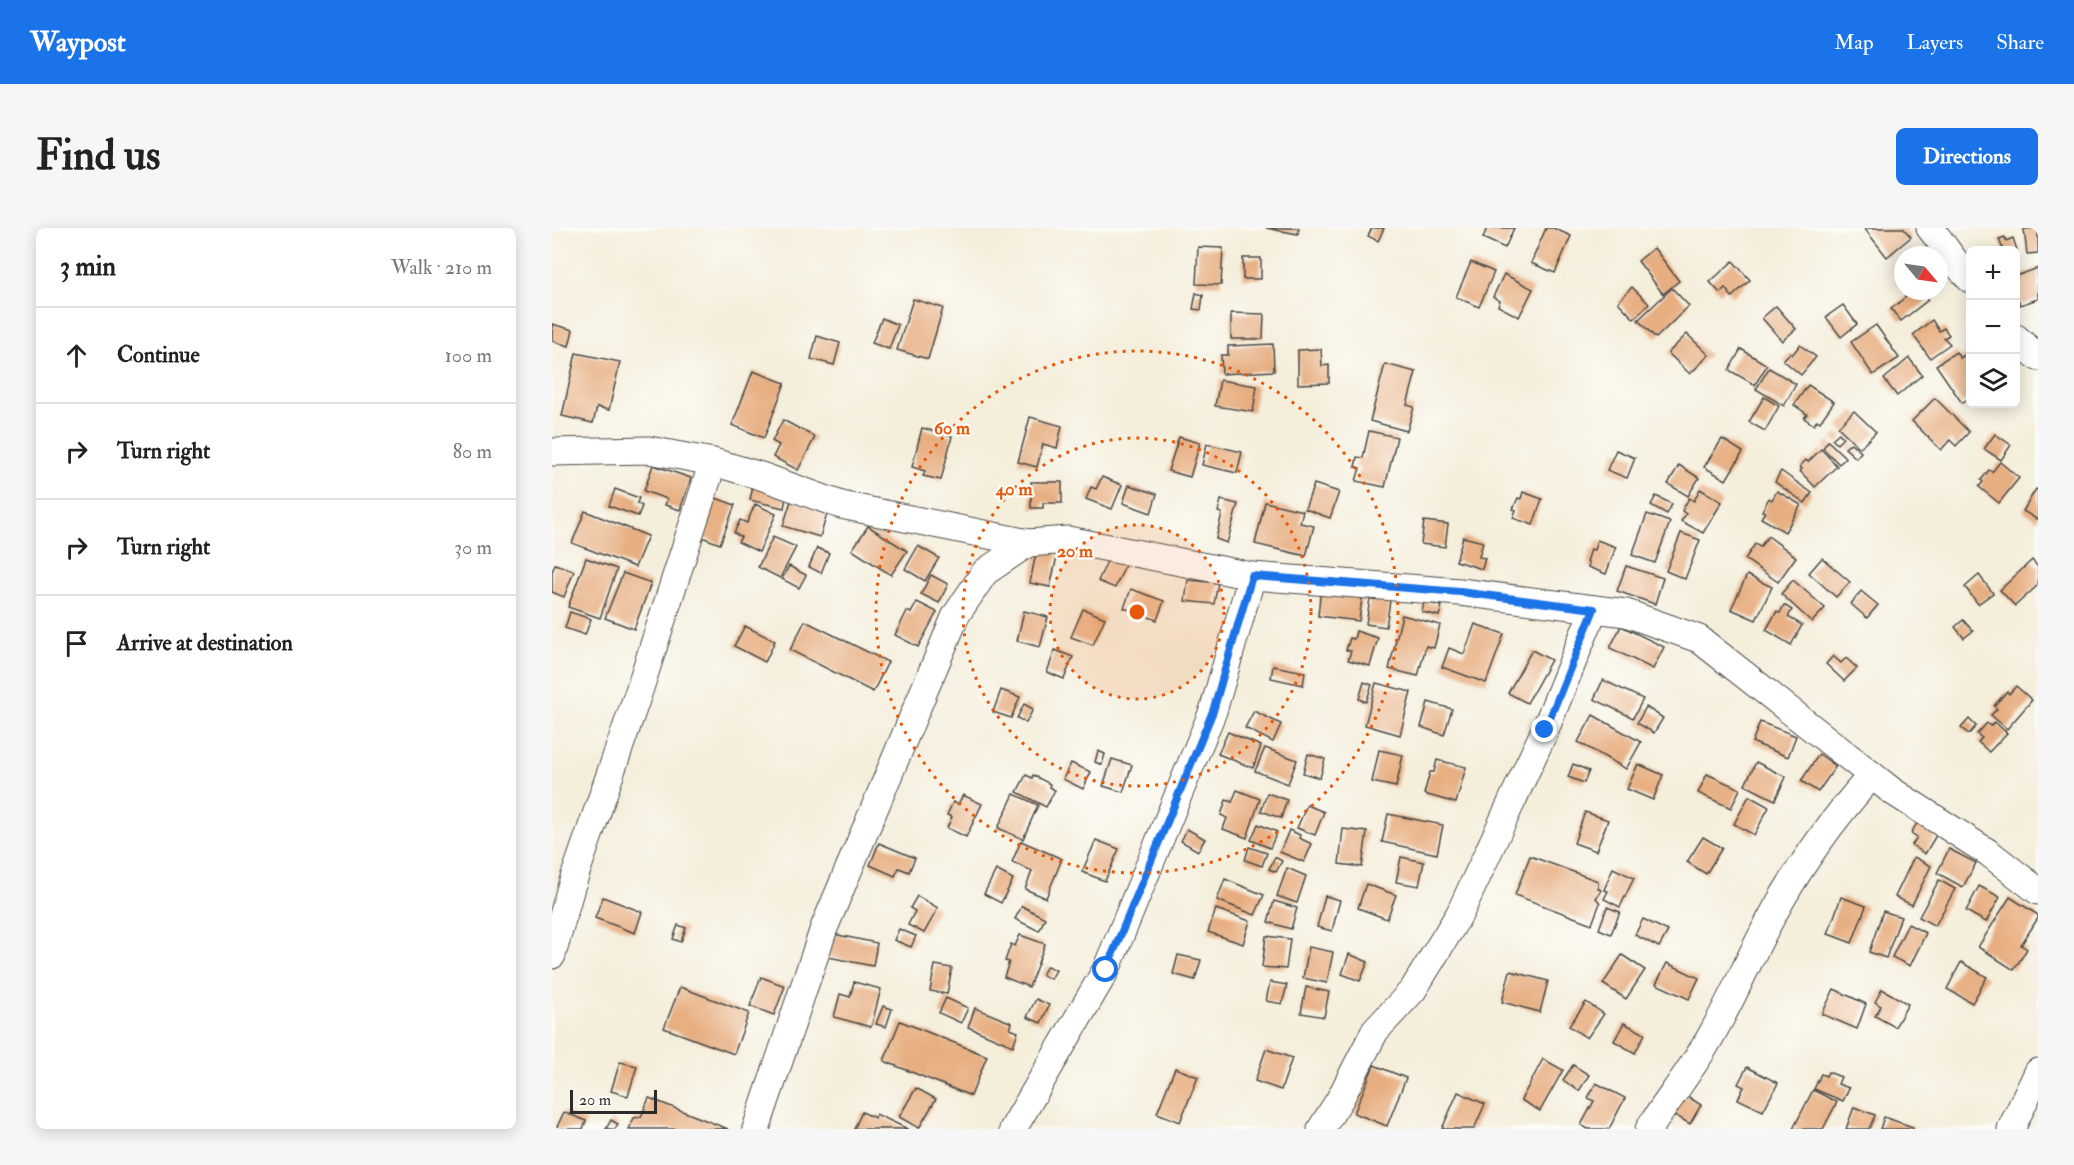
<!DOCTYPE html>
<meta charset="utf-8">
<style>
body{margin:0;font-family:"IM FELL Double Pica",serif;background:#f6f6f6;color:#222}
.controls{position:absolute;right:18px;top:18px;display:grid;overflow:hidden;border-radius:9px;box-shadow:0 3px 15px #0003}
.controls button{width:54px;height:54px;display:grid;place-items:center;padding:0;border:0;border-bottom:2px solid #e0e0e0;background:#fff;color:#222;font:30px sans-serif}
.compass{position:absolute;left:1342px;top:18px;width:54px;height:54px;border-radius:50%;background:#fff;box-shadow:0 3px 15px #0003;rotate:119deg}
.scale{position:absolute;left:18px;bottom:15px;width:87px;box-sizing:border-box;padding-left:6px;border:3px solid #2b2b2b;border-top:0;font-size:16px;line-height:21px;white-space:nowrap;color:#2b2b2b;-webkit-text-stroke:4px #fdfcf7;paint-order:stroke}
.stop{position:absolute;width:18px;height:18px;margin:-14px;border:4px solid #1a73e8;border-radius:50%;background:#fff}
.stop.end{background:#1a73e8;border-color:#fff;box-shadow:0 2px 6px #0008}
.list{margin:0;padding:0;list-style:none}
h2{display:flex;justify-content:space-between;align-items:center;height:78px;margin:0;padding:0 24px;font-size:26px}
h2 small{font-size:20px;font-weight:400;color:#767676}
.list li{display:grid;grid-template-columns:39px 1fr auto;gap:18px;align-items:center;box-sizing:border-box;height:96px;padding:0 24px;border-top:2px solid #e0e0e0}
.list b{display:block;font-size:22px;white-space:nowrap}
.list em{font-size:20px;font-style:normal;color:#767676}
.icon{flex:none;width:33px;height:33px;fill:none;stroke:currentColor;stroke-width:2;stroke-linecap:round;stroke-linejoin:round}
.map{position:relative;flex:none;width:1486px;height:901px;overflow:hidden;border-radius:9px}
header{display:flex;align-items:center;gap:36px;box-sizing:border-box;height:84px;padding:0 30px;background:#1a73e8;color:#fff}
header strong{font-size:28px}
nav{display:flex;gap:33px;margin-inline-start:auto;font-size:21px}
.intro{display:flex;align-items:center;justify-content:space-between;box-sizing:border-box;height:144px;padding:0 36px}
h1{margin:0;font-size:42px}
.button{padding:15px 27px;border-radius:9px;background:#1a73e8;color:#fff;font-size:21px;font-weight:700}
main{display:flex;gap:36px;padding:0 36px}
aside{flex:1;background:#fff;border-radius:9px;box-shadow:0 3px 15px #0003}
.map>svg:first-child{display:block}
</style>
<header>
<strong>Waypost</strong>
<nav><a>Map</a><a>Layers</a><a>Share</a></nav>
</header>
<div class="intro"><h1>Find us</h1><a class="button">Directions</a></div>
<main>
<aside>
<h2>3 min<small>Walk · 210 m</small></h2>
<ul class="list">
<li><svg class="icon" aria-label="ahead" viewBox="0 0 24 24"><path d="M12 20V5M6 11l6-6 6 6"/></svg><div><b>Continue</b></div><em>100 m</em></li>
<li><svg class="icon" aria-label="right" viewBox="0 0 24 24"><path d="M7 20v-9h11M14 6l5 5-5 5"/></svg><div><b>Turn right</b></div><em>80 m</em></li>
<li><svg class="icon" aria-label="right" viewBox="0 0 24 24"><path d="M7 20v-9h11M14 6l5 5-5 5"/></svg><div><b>Turn right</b></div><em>30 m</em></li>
<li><svg class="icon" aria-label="arrive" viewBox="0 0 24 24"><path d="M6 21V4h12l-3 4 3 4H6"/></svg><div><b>Arrive at destination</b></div></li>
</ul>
</aside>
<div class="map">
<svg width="1486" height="901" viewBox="0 0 1486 901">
<rect width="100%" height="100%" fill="#fdfcf7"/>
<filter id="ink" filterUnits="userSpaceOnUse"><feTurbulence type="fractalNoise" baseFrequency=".0167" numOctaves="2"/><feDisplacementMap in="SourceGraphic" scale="12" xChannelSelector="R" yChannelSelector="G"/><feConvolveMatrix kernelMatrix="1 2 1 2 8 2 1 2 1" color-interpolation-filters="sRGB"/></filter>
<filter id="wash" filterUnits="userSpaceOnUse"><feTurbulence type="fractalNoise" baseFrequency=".008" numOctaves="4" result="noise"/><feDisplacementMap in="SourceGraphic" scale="24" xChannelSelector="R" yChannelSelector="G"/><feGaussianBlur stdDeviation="1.35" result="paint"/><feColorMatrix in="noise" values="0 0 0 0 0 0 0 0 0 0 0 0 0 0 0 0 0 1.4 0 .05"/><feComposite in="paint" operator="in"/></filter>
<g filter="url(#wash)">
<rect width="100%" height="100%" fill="#f4eedb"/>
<g id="blocks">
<g fill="#e7ae81">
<path d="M714,0H747L746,6Z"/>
<path d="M820,0H832L826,13L816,8Z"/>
<path d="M935,0H962L953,20L931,10Z"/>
<path d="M994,0H1001L1019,8L1003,45L979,35Z"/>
<path d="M1312,0H1351L1359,9L1335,29Z"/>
<path d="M1486,0V25L1475,26L1472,1Z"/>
<path d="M1453,9L1454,13L1461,10L1465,22H1451L1447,11Z"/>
<path d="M646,19L671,20L669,57L644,56Z"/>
<path d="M1102,20L1127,53L1111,66L1086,33Z"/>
<rect x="691" y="30" width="18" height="21"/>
<path d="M1181,33L1198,52L1180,69L1173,60L1168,65L1158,54Z"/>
<path d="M919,34L942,44L927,79L904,69Z"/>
<path d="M1486,40V71L1468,77L1467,73L1464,74V48Z"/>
<path d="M952,46L981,61L967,89L946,78L948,73L941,69Z"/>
<path d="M1080,59L1097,76L1082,91L1066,74Z"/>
<path d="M1120,60L1137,78L1104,110L1086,92Z"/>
<path d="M1361,63H1369L1376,72L1349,93L1339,81Z"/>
<path d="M644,65L651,67L649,82L641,81Z"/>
<path d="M361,71L391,80L376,131L345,122Z"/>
<path d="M1291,77L1305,96L1289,109L1274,89Z"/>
<path d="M1224,78L1244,101L1230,113L1210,90Z"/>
<path d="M679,85L712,86L711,111H679Z"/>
<path d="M330,90L346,97L337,121L320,115Z"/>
<path d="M1380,92L1387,103L1392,100L1397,107L1392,110L1398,116L1378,130L1361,107Z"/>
<path d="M0,96L21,102L17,118L0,113Z"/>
<path d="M1324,97L1347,130L1321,147L1299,114Z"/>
<path d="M1135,106L1157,127L1138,146L1116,125Z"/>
<path d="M265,108L288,115L282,137L259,131Z"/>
<path d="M721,116L722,143L670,146L669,127H676V118Z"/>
<path d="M1248,117L1264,129L1249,147L1231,132L1238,125L1240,127Z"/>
<path d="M769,121L770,138L777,137V155L746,156V122Z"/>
<path d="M1189,121L1215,137L1203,157L1177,142Z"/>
<path d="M1404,124L1408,130L1413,127L1418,135V170L1410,175L1384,137Z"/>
<path d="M24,125L68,134L57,182L45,179L41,195L10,188Z"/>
<path d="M1357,130L1370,147L1345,168L1332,151Z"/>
<path d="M833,136L864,144L855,177L862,179L855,203L818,193Z"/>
<path d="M1217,140L1244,156L1232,178L1204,161Z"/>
<path d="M201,143L233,155L212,210L180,197Z"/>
<path d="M668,152L705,158L701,184L663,178Z"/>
<path d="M1256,157L1282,174L1268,194L1265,192L1262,197L1252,190L1255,186L1242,177Z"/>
<path d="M1212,169L1227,178L1213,203L1197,194Z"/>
<path d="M1383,170L1417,204L1404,218L1398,212L1389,222L1360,193Z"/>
<path d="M1302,183L1324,204L1308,220L1286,199Z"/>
<path d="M478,189L510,198L505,220L491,216L485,239L466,234Z"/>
<path d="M231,192L263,209L246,242L221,229L227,217L220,213Z"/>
<path d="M370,200L400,208L389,252L371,248L373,243L360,239Z"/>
<path d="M817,203L845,209L833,259L804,253L808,240L803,239L805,229L811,230Z"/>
<path d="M1287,205L1291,210L1285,216L1280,211Z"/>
<path d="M1443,206L1459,217L1449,232L1432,221Z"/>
<path d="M627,209L648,215L638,249L616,243Z"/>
<path d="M1170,211L1191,224L1174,252L1152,239Z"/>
<path d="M1276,213L1294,230L1287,236L1271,220Z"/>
<path d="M1299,215L1309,224L1304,230L1293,220Z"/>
<path d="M655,216L690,224L685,245L650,237Z"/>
<path d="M1269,221L1285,238L1263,259L1248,243L1250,241L1248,238L1254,232L1256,234Z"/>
<path d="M1064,222L1083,230L1075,250L1055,242Z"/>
<path d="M1448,234L1467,250L1447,275L1427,259L1431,254L1429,252L1437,242L1440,244Z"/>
<path d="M101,237L139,250L128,282L113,277L115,271L92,263Z"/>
<path d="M1127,237L1147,250L1136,268L1116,256Z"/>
<path d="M1229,243L1260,265L1253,275L1223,254Z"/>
<path d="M550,249L570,257L560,281L534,271L539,259L544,261Z"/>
<path d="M479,254H510V275H491V280H479Z"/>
<path d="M762,256L787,264L778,290L753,281Z"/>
<path d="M577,257L605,266L599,285L571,275Z"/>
<path d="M201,258L235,265L232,280L198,272Z"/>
<path d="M63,261L87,270L85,275L90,278L86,288L57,278Z"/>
<path d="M1148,261L1170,274L1151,305L1129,293L1134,286L1130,283L1137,270L1142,273Z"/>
<path d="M1484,261L1486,262V292L1471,283Z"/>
<path d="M1225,263L1249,277L1233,304L1209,290L1213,284L1210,283L1217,270L1220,272Z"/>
<path d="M971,264L990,271L981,297L961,290L964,282L961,281L966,270L969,271Z"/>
<path d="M1104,268L1120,276L1115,286L1099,277Z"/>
<path d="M161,269L183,277L168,316L147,308Z"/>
<path d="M669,272L686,276L675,315L664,311L670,285L666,284Z"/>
<path d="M239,273L276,283L268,309L231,298Z"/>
<path d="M713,274L751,283L748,295L762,298L754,328L703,316Z"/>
<path d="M203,276L224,286L207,324L186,314L189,309L182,305L188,292L195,295Z"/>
<path d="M33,283L96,308L83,339L20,315Z"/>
<path d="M1095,286L1118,294L1103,335L1080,327Z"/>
<path d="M872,293L896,296L893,319L869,316Z"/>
<path d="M316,298L355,323L339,347L300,322Z"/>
<path d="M1129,305L1148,312L1133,351L1114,343Z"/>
<path d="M1216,308L1244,329L1226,354L1193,331L1203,316L1208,319Z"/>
<path d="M221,309L244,319L228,350L206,339Z"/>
<path d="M911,309L931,314L927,329L933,330L930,341L904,333Z"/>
<path d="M1045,312L1064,319L1054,346L1036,339L1037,335L1035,334L1039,321L1042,322Z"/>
<path d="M366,318L387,330L373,353L353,341Z"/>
<path d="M265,320L277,325L269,345L257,339Z"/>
<path d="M485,320L506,324L498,359L478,355Z"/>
<path d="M558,327L574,335L563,360L546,353Z"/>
<path d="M34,330L65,341L48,390L16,379Z"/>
<path d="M1270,330L1298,354L1284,369L1257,345Z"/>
<path d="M1480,332L1486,339V357L1463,378L1448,362Z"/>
<path d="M3,336L22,343L12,369L0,364V344Z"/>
<path d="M237,338L254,347L247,360L230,351Z"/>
<path d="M1074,338L1111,350L1103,376L1065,363Z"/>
<path d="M71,345L99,355L82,401L53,390Z"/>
<path d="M379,347L396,356L387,375L369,366Z"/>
<path d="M1195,347L1220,359L1204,392L1179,381Z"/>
<path d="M1427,347L1441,365L1426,376L1413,359Z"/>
<path d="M636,352L666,355L662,376L633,373Z"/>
<path d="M1241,352L1273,380L1260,394L1229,366Z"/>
<path d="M769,358L811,362L807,393L766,388Z"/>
<path d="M579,361L612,373L605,392L572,380Z"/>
<path d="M1309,363L1326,377L1315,390L1299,376Z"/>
<path d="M819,364L839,366L834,399L814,396Z"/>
<path d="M365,374L385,384L366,419L343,407L355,383L359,385Z"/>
<path d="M872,374L890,378L887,388L870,384Z"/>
<path d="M1232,377L1240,382L1236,389L1250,397L1239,417L1214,402L1225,383L1228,385Z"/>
<path d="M531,381L553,390L541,417L519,409Z"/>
<path d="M472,383L496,389L488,419L465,413Z"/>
<path d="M18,384L39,391L33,407L13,400Z"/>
<path d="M850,387L888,397L882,420L874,418L866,448L837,441Z"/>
<path d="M1411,392L1421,403L1412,410L1403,399Z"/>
<path d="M253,393L336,434L321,464L238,422Z"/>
<path d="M923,396L952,406L934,455L890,439L897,420L912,426Z"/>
<path d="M193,398L223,413L213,434L182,418Z"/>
<path d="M1069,398L1112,419L1101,441L1058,420Z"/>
<path d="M804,403L826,410L818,438L796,432L799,423L794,422L798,410L802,411Z"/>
<path d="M503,422L521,429L512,451L495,444Z"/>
<path d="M980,422L999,432L975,475L956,465Z"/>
<path d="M1281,428L1289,435L1294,430L1305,440L1292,453L1274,436Z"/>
<path d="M721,438L753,444L751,457L719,450Z"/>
<path d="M1051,452L1091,471L1081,490L1042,471Z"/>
<path d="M812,454L820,457L814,474L807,471Z"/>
<path d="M824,455L859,464L848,507L813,497Z"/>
<path d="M1464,458L1480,472L1455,501L1439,487L1445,481L1442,478L1455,463L1457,466Z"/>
<path d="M449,462L468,469L459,490L441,484Z"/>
<path d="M876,474L900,481L892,507L869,499Z"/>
<path d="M472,476L481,481L474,495L465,490Z"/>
<path d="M1094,479L1111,490L1102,505L1085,495Z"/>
<path d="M702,483L729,496L721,514L693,500Z"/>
<path d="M1041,487L1089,514L1074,541L1026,514Z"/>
<path d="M1417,491L1424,498L1417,506L1409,500Z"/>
<path d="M1208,494L1244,508L1236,529L1200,514Z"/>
<path d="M1443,494L1455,505L1437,524L1426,514L1430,510L1425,506L1435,495L1438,498Z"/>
<path d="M676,504L709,518L701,540L666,526Z"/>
<path d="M713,520L745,532L736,556L703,543Z"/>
<path d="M827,522L851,527L844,559L820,554Z"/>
<path d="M546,523L553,526L550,537L543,534Z"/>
<path d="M756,526L773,531L768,550L751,545Z"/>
<path d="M1267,526L1284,538L1266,564L1249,553Z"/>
<path d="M560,531L580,537L571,564L551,558Z"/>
<path d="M885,532L914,539L904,575L872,566L878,544H882Z"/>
<path d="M1204,534L1234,549L1223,572L1193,557Z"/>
<path d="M519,535L539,544L531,561L511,551Z"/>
<path d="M1021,536L1037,543L1032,555L1016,549Z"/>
<path d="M1086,536L1111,547L1101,572L1075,561Z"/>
<path d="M1155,546L1188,561L1179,580L1146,565Z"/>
<path d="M474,547L480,550L481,547L498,556L497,559L503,562L494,579L465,564Z"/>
<path d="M685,562L708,571L695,610L671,601L675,590L669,587L674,572L680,574Z"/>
<path d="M715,565L735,572L729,590L709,583Z"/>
<path d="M462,566L486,577L471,611L446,600Z"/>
<path d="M411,567L430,576L414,609L395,600L400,589L395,587L401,574L406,576Z"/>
<path d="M1197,568L1217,579L1202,607L1182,596Z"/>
<path d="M755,577L772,584L763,607L745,600Z"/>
<path d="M1033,584L1056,592L1044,623L1022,615Z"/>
<path d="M836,586L891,597L885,626L830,614Z"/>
<path d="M1367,592L1386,604L1373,626L1360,617L1365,609L1359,605Z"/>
<path d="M706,596L725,604L718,620L699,612Z"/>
<path d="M635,601L653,611L646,623L629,613Z"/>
<path d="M791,601L815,604L810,639L787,636Z"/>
<path d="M737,602L748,607L747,610L760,616L752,634L728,624Z"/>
<path d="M1151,609L1170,620L1154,646L1135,634Z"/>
<path d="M544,612L567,621L553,653L530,644Z"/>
<path d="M469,613L510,631L494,670L473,661L480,643L460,634Z"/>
<path d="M327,615L363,630L357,644L347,640L343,648L318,637Z"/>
<path d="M697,619L715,625L710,638L693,632Z"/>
<path d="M1397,621L1424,635L1411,659L1385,645Z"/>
<path d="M978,628L1046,653V660L1049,662L1044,670L1048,675L1040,696L963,667Z"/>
<path d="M723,629L730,633L724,644L717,641Z"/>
<path d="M849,629L872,634L867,658L844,654Z"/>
<path d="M1362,629L1379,638L1360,677L1343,669Z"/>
<path d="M735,640L754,648L745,675L725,668Z"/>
<path d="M1061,640L1082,650L1068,679L1052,671L1056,663L1052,662Z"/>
<path d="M444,642L461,651L449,675L432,666Z"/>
<path d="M673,651L712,667L703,687L665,672Z"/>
<path d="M1387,652L1403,661L1383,698L1367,689Z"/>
<path d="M814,656L844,667L835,691L806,680Z"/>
<path d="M1427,658L1448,669L1434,694L1414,683Z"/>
<path d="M365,668L386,680L372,705L356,697L363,683L358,680Z"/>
<path d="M773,668L788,672L780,703L765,699Z"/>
<path d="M51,669L90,684L83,705L43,690Z"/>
<path d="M1289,669L1314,678L1300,715L1276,706Z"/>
<path d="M1458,669L1486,687V690L1469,717L1475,721L1462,742L1426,719Z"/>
<path d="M722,673L745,680L739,701L716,694Z"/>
<path d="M470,678L493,690L487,703L463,691Z"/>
<path d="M1055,679L1068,684L1059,706L1047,701Z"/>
<path d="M664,681L698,693L691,716L656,704Z"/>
<path d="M1331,683L1349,689L1334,730L1317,724Z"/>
<path d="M1091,691L1116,703L1107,719L1083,707Z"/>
<path d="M1356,696L1374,705L1358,738L1340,729Z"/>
<path d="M126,697L134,700L129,714L121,711Z"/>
<path d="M347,701L364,708L359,719L342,712Z"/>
<path d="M281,706L325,715L321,738L276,729Z"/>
<path d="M468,707L493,716L477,759L452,749L457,734L453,733L459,716L463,718Z"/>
<path d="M714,708L738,711L734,741L710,739Z"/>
<path d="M757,719L781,724L775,755L751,750Z"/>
<path d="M797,726L816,734L808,753L790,746Z"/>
<path d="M626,727L649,732L643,752L621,746Z"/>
<path d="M1070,727L1093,742L1074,771L1051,756Z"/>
<path d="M1409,734L1435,749L1420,775L1395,761Z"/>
<path d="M1115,735L1147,750L1137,771L1104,756Z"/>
<path d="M383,737L400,740L395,766L378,763Z"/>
<path d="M495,738L504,742L499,751L490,747Z"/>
<path d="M958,743L996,753L988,784L950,774Z"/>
<path d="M209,749L233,758L222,787L198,778Z"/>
<path d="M302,754L329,761L319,799L282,789L288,766L298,769Z"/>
<path d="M718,754L735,757L730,776L714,773Z"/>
<path d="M128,759L197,785L182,826L112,800Z"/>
<path d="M754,759L777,764L772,789L749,785Z"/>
<path d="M1282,761L1314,776L1305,801L1270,786Z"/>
<path d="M1330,761L1356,776L1343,799L1323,788L1329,778L1323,774Z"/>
<path d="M394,770L416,780L409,795L387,785Z"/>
<path d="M484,771L497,777L489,795L475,789Z"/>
<path d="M1034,774L1052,786L1035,810L1017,798Z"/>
<path d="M331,778L340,781L334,799L324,796Z"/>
<path d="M423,780L460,795L458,801L466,804L461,818L416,799Z"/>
<path d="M348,793L435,828L419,868L332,833Z"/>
<path d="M1072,795L1093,806L1083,825L1062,813Z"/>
<path d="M714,821L740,830L729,862L703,853Z"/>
<path d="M991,831L1011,842L988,883L969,872Z"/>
<path d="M68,834L85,838L76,868L59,863Z"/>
<path d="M822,837L854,850L835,898L802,885Z"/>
<path d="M1021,837L1037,847L1027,863L1011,852Z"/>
<path d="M1195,839L1226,855L1211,883L1186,871L1192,859L1186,856Z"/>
<path d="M623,840L646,849L628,894L605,885Z"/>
<path d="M1276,844L1289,849L1286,856L1297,860L1291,873L1262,861L1269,846L1274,848Z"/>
<path d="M1044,855L1073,870L1057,901H1036L1029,897L1042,873L1036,870Z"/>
<path d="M364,860L384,871L367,900L347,889Z"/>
<path d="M1261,862L1285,874L1271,901H1241Z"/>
<path d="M906,864L933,876L922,901H890Z"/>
<path d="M1132,866L1149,877L1138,896L1121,886Z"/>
<path d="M97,870L176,901H77L82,890L89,889Z"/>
<path d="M1302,879L1323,887L1317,901H1294Z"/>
<path d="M12,884L34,893L31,901H4Z"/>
<path d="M310,884L323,890L324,886L356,901H302Z"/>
<path d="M1332,889L1361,899V901H1328Z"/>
<path d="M59,892L66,896L63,901H54Z"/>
</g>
</g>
</g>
<g filter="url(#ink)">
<use href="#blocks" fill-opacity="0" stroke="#494845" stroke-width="1.5"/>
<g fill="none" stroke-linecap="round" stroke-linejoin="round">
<defs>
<g id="street">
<path d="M1378,0C1392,17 1403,36 1418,51"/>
<path d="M1464,110L1486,129"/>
<path d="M0,224L97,222L161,234L209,248L289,277L476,315"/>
<path d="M0,727L19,659L87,463L161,234"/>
<path d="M204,901L272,700L404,387L433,344L476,315L516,312L700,348L908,364L1074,385L1147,411L1340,563L1437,625L1486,663"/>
<path d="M461,901L554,742L661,483L700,348"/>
<path d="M769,901L788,871L823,803L861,762L908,685L993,502L1042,381"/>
<path d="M1097,901C1115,873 1136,846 1153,818C1178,777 1195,734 1218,692C1246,639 1280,592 1320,547"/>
<path d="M1459,901L1486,844"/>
</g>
</defs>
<use href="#street" stroke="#494845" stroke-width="29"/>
<use href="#street" stroke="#fff" stroke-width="27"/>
</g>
</g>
<g fill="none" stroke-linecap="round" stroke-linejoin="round" filter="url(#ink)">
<path stroke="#1a73e8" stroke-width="8" d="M554,742L661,483L700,348L908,364L1042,381L993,502"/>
</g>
<circle cx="585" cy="384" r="87" fill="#e8590c" fill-opacity=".12"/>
<g fill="none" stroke="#e8590c" stroke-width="3" stroke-dasharray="3 6">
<circle cx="585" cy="384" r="87"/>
<circle cx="585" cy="384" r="174"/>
<circle cx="585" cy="384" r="261"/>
</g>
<circle cx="585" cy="384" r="9" fill="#e8590c" stroke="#fdfcf7" stroke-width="3"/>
<g font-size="18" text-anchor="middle" font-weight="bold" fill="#e8590c" stroke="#fdfcf7" stroke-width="4.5" stroke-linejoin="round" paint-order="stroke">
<text x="400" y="206">60 m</text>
<text x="462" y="267">40 m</text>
<text x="523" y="329">20 m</text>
</g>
</svg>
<div class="controls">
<button>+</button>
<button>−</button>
<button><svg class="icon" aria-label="layers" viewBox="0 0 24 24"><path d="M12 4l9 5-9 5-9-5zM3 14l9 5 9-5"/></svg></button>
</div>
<svg class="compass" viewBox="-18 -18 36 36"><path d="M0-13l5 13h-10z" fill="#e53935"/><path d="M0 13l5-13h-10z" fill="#767676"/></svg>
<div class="scale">20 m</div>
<div class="stop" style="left:554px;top:742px"></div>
<div class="stop end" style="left:993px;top:502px"></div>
</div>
</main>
